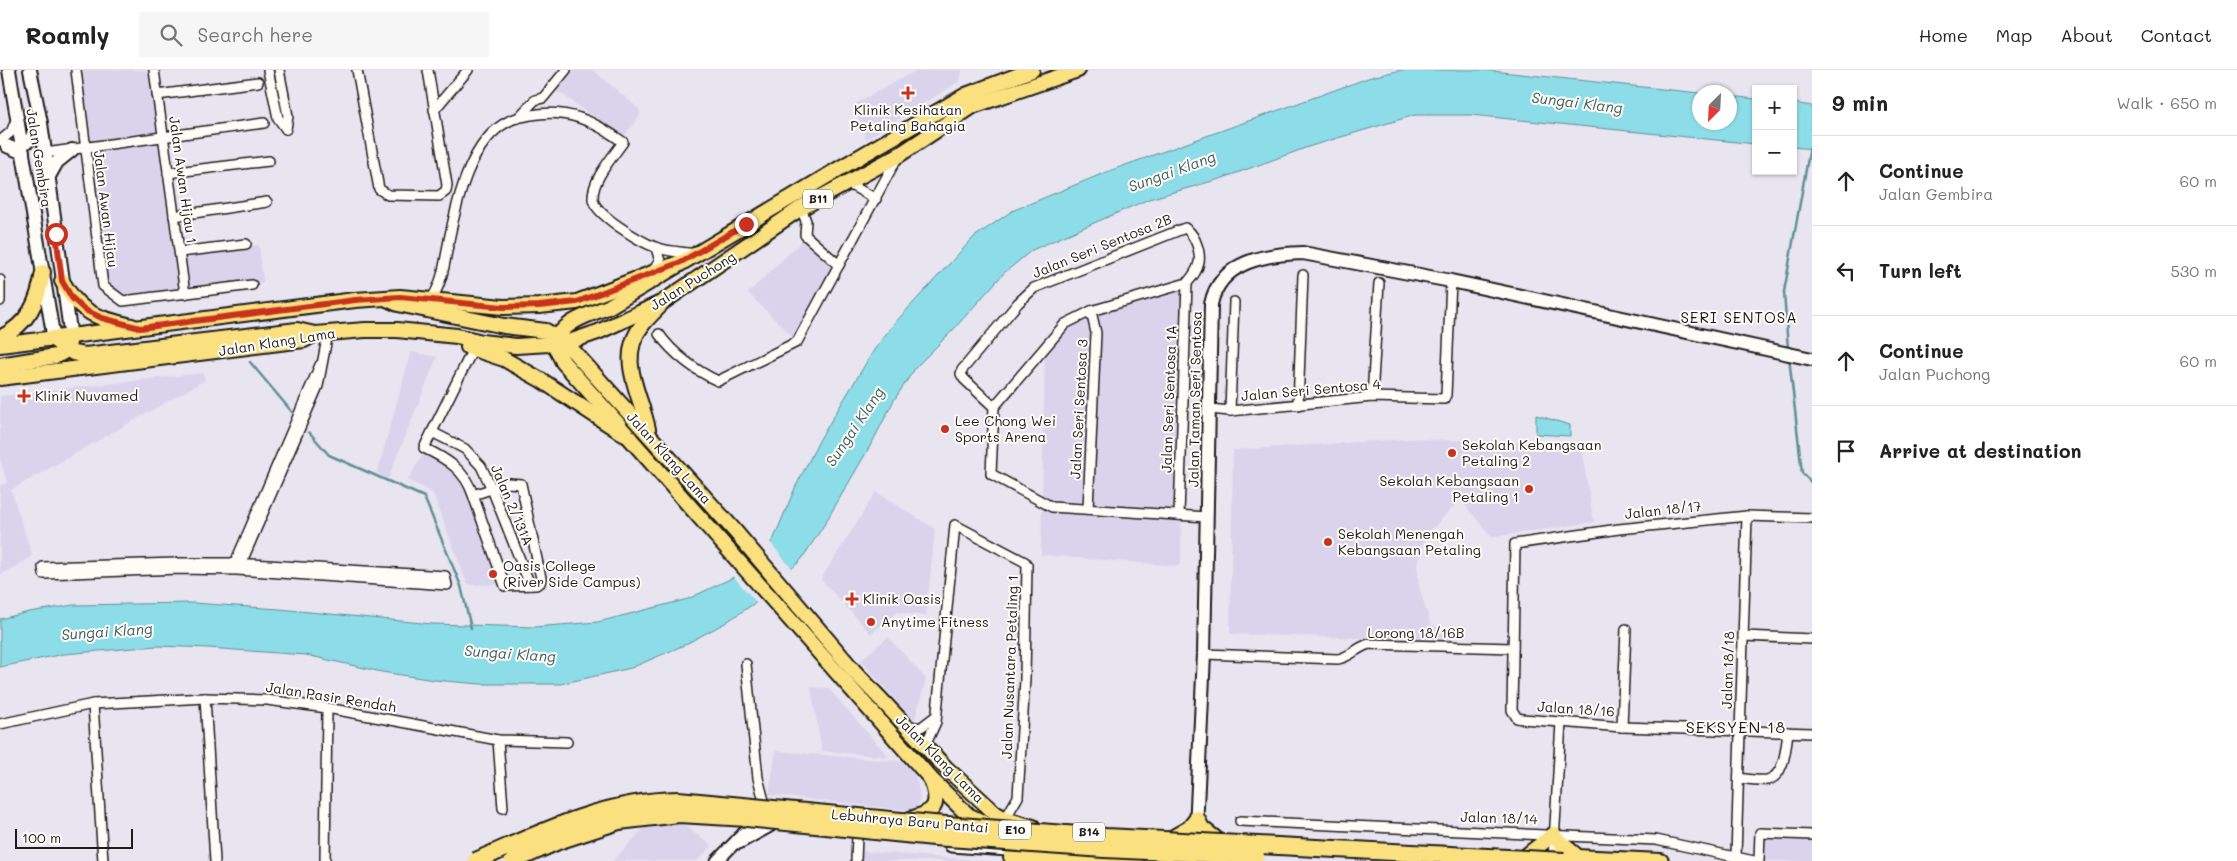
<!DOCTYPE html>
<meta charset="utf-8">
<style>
body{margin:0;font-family:Mali,sans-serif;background:#f6f6f6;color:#222}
.controls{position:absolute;right:15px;top:15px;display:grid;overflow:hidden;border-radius:0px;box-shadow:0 1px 4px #0004}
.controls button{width:45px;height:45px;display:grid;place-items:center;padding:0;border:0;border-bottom:1px solid #e0e0e0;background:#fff;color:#222;font:25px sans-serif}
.compass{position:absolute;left:1692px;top:15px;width:45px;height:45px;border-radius:50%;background:#fff;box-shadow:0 1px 4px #0004;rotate:204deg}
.scale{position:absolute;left:15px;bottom:12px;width:118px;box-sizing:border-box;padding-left:5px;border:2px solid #1c1c1c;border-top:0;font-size:14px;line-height:18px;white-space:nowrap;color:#1c1c1c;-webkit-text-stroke:4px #fdfcf7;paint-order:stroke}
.stop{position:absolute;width:15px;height:15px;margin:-11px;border:4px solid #c8321e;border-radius:50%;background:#fff}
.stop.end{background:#c8321e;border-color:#fff;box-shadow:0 1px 5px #0008}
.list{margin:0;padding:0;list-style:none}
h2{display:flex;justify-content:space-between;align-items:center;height:65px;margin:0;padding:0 20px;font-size:21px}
h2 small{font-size:16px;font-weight:400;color:#767676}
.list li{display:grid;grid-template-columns:32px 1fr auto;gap:15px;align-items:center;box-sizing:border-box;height:90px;padding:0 20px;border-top:1px solid #e0e0e0}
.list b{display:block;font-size:19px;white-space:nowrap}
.list p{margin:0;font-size:16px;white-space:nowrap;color:#767676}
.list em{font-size:16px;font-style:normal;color:#767676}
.icon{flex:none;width:28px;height:28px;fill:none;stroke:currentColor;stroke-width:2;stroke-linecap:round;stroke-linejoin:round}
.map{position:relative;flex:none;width:1812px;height:791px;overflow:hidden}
header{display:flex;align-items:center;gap:30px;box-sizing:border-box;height:70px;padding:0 25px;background:#fff;border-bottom:1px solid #e0e0e0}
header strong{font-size:24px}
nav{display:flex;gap:28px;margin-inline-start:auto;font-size:18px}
.search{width:350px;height:45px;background:#f6f6f6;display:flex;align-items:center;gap:12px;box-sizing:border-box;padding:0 18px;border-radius:0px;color:#767676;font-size:19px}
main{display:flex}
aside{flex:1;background:#fff}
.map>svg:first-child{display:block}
</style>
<header>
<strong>Roamly</strong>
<div class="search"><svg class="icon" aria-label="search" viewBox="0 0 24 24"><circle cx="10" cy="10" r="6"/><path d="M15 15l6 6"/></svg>Search here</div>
<nav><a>Home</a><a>Map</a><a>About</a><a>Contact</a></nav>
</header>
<main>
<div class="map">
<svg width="1812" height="791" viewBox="0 0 1812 791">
<rect width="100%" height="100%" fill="#e8e4f0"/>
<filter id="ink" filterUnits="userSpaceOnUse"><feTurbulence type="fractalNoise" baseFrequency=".02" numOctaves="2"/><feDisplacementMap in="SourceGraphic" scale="10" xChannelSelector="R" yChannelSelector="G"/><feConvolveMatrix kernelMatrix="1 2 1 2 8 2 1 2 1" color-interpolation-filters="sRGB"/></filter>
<g filter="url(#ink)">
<g fill="#d9d4eb">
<path d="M79,0H151L177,184L259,175L263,212L122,229L104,213Z"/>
<path d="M570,0H593L639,39L640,45L623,68L555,19Z"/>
<path d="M917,0H962V2L960,11L866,69L853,35Z"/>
<path d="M804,169L835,196L795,269L748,223Z"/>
<path d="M1183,217L1181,493L1178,496L1041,485L1045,281L1067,256L1078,248Z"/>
<path d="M411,282L437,287L388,409L377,403Z"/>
<path d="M203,303L205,310L11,420L32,485L23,492L0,505V415L8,413L0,389V326Z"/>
<path d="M1409,369L1580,374L1594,452L1492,467L1460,430L1428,463L1420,480L1417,496L1419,517L1431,555L1453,562L1451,571L1230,564L1233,380Z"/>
<path d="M425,381L448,394L467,414L502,514L471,515L467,513L433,424L429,421L408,410Z"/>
<path d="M876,422L935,459L926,546L897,542L871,564L821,509Z"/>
<path d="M888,567L926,609L914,652L861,590Z"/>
<path d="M811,617L828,618L889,687L822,681Z"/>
<path d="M776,681L904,692L914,704L918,716L920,729L916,741L769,725Z"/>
<path d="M680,752L712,776L697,791H613L648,754Z"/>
<path d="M1762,766L1812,767V791H1763Z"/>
<path d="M859,781L985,791H858Z"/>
</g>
<g fill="#8cdde8" stroke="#5f9096">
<path d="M1401,0H1483L1699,23L1700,52H1730V26L1756,29V74L1471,45H1415L1311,76L1220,109L1149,129L1032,180L1004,203L952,261L916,297L894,330L873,371L824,455L801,490L752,535L725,553L682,576L631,598L560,614H480L434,610L382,602L306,585L208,578L157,576L64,584L0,597V549L29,542L74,535L193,533L279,539L432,554L534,557L598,552L688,529L734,507L767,478L774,468L795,418L820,369L874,280L892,256L974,167L1012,141L1109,101L1371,7Z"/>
<path d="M1793,33L1812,36V79L1793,77Z"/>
<path d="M1536,345L1570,355V366L1536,364Z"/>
</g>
<path fill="#e8e4f0" d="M769,471L793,500L757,533L732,505L751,491Z"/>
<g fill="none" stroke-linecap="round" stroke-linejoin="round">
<g stroke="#5f9096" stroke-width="2.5">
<path d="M1788,279L1784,222L1810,77"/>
<path d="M1789,287L1802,403L1812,413"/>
<path d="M250,292L292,342"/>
<path d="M309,362L329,385L424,427L461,516L471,558"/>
</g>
<defs>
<g id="minor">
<path d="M76,0L103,216L123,231L252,215"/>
<path d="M154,0L185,224"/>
<path d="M268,0L278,48L286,59"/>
<path d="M279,0L288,46L286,59"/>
<path d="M357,0L379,119L388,125L439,126L446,121L447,115L428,0"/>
<path d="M157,25L258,12"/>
<path d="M434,40L468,0"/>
<path d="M518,48L535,30L543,28L566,0"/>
<path d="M0,71L11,62L17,48"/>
<path d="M45,83L264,53"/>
<path d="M168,103L269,91"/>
<path d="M847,113L876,129"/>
<path d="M801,138L806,151L805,165L839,195"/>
<path d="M174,146L267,132"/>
<path d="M180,182L246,174"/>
<path d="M652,202L660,191L656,178"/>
<path d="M0,210V231"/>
<path d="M1187,213L1091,241L1065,254L994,337L991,404L1052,437L1207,447"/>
<path d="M430,231C443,214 445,190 449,170C457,131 470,70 509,51C516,47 524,47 531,45C567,38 594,51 623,72C613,87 592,109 593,129C594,144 641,172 655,177C667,182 684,182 696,184"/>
<path d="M659,264C673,284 696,301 718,311L797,272L897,88"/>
<path d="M1372,327L1379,213"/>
<path d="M1298,335L1303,205"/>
<path d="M994,337L964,309L961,304L962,300L1018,233L1034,218L1185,158C1190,161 1192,164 1195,170C1203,188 1200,199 1187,213"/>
<path d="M1210,339L1230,341L1372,327L1444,329L1446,325L1451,211"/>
<path d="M1230,341L1234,232"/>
<path d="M432,362L465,379L481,396L492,419L530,515"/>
<path d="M473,425L509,413L521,414L541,508L540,513L536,515L505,516L473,425C465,400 447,389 424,378L473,279"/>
<path d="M1088,439L1096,263L1091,241"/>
<path d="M1179,445L1187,213"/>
<path d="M1812,448L1747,446L1619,459L1515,474L1512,640L1517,648L1523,649L1622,657L1812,663"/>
<path d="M177,493H235L445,506L447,515L237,500L179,499L44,504L43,497Z"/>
<path d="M240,496L318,316L328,263"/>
<path d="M236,497L235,493L320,295"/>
<path d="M1743,566L1812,569"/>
<path d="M1204,584L1338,589C1352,586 1356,578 1369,574L1513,578"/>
<path d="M746,594L758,708L764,731"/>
<path d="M205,628L215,791"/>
<path d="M93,634L103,791"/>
<path d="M0,654L93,634L205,628L267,630L327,638L498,670L567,672"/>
<path d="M905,655L920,658L936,646"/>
<path d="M1622,657L1626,559"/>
<path d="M498,670L503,738"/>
<path d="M925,676L936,652L955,455L1025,492L1027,495L1025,609L1018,727L1005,749"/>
<path d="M1739,708C1747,709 1758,711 1767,710C1785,707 1786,676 1788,662"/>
<path d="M1240,751L1656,770L1754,791"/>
<path d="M1736,786L1747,446"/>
<path d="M1553,789L1561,652"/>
<path d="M325,791L327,638"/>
<path d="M856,791L857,766"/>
<path d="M1759,791L1760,763L1812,765"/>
</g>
<g id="tertiary">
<path d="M739,773L770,756"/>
<path d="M951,776L1022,781"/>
<path d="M717,791L747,760L756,744"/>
</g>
<g id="secondary">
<path d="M9,0L54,270"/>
<path d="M30,0L41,53L71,268"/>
<path d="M21,74C36,71 34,59 35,46"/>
<path d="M7,76L23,83"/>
<path d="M48,108L57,92L72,80"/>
<path d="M1195,781L1204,584L1211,234C1220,191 1266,184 1303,183L1451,211L1812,289"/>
</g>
<g id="primary">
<path d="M62,211C80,244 97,248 132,256"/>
<path d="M387,229L398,234L504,256L546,261L566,273L734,460L854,601L945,697L995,743L1005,749L1033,757"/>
<path d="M0,268C29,253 38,233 43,202"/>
<path d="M54,270L73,283L85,285L297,260L315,264"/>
<path d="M554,274C563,251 586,246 608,237L842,97L966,25L1032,0"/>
<path d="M554,274L563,292L619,355"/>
<path d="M0,275L355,230L400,227L503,237L539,236L577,232L681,192"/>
<path d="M468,277L504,289L541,310L625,365"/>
<path d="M0,295L56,286L62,283L69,273"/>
<path d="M0,308L304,270L315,264L328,263L365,260H397L457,266L482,272L516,276L566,273L598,262L663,232L801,138L899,85L973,36L1078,0"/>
<path d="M649,365C644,328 614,290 643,254C648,248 654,242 659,237"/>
<path d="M630,368L620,357L642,382L931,709L968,745L993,757"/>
<path d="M910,749C935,742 941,736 931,710"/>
<path d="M1175,766L1189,758L1197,748L1202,758L1215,768"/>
<path d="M1554,767L1578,787"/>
<path d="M1527,785L1554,764"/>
<path d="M1554,786L1661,791"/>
<path d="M1011,787L1108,791"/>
<path d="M1115,791L1130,790L1138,786"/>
</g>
</defs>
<use href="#minor" stroke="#1c1c1c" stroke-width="12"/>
<use href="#tertiary" stroke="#1c1c1c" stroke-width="15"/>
<use href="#secondary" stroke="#1c1c1c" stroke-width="16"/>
<use href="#primary" stroke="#1c1c1c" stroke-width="18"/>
<use href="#minor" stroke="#fdfcf7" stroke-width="9"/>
<use href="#tertiary" stroke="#fdfcf7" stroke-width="11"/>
<use href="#secondary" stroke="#fdfcf7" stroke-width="12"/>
<use href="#primary" stroke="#fbe080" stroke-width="14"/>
<defs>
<g id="motorway-bridge">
<path d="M476,791C541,762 605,731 678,730L933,754L1106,767L1564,791"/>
<path d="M513,791L558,771L619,751L679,744L747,748L934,767L1104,779L1256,786"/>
</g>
</defs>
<use href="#motorway-bridge" stroke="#1c1c1c" stroke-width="20" stroke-linecap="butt"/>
<use href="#motorway-bridge" stroke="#fbe080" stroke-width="16"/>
</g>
</g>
<g fill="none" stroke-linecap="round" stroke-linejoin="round" filter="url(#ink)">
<path stroke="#c8321e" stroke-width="6" d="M56,164L62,211L72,228L85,240L102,248L140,258L355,230L400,227L503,237L539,236L577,232L681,192L746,154"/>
</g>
<g fill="#c8321e" stroke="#fdfcf7" stroke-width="2">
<path d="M905.5 15.5h5v5h5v5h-5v5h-5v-5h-5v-5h5z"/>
<path d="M21.5 318.5h5v5h5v5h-5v5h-5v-5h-5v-5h5z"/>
<circle cx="945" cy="359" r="5"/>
<circle cx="1452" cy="383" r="5"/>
<circle cx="1529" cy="419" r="5"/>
<circle cx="1328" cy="472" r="5"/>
<circle cx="493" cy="504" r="5"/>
<path d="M849.5 521.5h5v5h5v5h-5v5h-5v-5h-5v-5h5z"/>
<circle cx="871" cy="552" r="5"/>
</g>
<g text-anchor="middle" stroke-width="4" stroke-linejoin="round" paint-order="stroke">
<g fill="#fdfcf7" stroke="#605f5e" stroke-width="1">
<rect x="803" y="119.5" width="30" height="19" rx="4"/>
<rect x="999" y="750.5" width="32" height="19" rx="4"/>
<rect x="1073" y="752.5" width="32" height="19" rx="4"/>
</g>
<g font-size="12" font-weight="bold" fill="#1c1c1c">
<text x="818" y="133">B11</text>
<text x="1015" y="764">E10</text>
<text x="1089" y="766">B14</text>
</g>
<g font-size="14" fill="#1c1c1c" stroke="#fdfcf7" text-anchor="start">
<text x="908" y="45" text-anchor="middle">Klinik Kesihatan<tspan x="908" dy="16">Petaling Bahagia</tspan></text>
<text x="35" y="331">Klinik Nuvamed</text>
<text x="955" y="356">Lee Chong Wei<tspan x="955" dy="16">Sports Arena</tspan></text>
<text x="1462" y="380">Sekolah Kebangsaan<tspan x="1462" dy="16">Petaling 2</tspan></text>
<text x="1519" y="416" text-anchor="end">Sekolah Kebangsaan<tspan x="1519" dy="16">Petaling 1</tspan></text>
<text x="1338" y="469">Sekolah Menengah<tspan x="1338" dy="16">Kebangsaan Petaling</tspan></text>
<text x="503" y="501">Oasis College<tspan x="503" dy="16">(River Side Campus)</tspan></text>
<text x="863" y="534">Klinik Oasis</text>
<text x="881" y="557">Anytime Fitness</text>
</g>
<g font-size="14" fill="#1c1c1c" stroke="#fdfcf7">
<text transform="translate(39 88) rotate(81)" y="5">Jalan Gembira</text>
<text transform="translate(183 110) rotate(82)" y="5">Jalan Awan Hijau 1</text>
<text transform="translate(106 139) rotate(83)" y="5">Jalan Awan Hijau</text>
<text transform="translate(1102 176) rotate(-22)" y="5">Jalan Seri Sentosa 2B</text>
<text transform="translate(693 211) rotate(-32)" y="5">Jalan Puchong</text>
<text transform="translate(277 272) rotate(-9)" y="5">Jalan Klang Lama</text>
<text transform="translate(1311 320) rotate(-5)" y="5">Jalan Seri Sentosa 4</text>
<text transform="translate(1169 329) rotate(-88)" y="5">Jalan Seri Sentosa 1A</text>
<text transform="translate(1195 329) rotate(-89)" y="5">Jalan Taman Seri Sentosa</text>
<text transform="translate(1079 339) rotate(-87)" y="5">Jalan Seri Sentosa 3</text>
<text transform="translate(669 388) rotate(48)" y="5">Jalan Klang Lama</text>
<text transform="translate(512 435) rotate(67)" y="5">Jalan 2/131A</text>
<text transform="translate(1663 440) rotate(-6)" y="5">Jalan 18/17</text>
<text x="1416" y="568">Lorong 18/16B</text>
<text transform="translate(1010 597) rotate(-88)" y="5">Jalan Nusantara Petaling 1</text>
<text transform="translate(1728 600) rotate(-88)" y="5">Jalan 18/18</text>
<text transform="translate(331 627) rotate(9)" y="5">Jalan Pasir Rendah</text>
<text transform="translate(1576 639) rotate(4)" y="5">Jalan 18/16</text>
<text transform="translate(940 689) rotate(45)" y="5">Jalan Klang Lama</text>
<text transform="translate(1499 748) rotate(2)" y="5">Jalan 18/14</text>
<text transform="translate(910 751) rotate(5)" y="5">Lebuhraya Baru Pantai</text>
</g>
<g font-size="15" font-style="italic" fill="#436063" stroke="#fdfcf7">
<text transform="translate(1577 33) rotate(7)" y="5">Sungai Klang</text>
<text transform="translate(1172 102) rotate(-20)" y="5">Sungai Klang</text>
<text transform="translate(855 357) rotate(-56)" y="5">Sungai Klang</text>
<text transform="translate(107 562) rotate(-4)" y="5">Sungai Klang</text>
<text transform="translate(510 584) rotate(4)" y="5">Sungai Klang</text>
</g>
<g font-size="15" letter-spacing="1" fill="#1c1c1c" stroke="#fdfcf7">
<text x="1739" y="253">SERI SENTOSA</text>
</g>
<g font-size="16" letter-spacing="1" fill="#1c1c1c" stroke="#fdfcf7">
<text x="1736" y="663">SEKSYEN 18</text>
</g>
</g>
</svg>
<div class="controls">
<button>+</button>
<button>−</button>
</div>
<svg class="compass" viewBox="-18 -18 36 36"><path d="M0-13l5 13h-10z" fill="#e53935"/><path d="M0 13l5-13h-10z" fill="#767676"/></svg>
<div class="scale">100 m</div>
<div class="stop" style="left:56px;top:164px"></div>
<div class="stop end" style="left:746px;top:154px"></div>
</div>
<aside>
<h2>9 min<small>Walk · 650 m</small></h2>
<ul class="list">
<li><svg class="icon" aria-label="ahead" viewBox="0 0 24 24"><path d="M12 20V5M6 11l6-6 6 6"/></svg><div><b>Continue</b><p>Jalan Gembira</p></div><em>60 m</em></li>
<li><svg class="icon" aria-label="left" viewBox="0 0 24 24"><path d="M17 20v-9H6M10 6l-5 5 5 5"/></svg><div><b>Turn left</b></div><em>530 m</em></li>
<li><svg class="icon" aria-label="ahead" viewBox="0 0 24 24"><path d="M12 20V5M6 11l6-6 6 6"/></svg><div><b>Continue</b><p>Jalan Puchong</p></div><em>60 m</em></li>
<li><svg class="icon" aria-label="arrive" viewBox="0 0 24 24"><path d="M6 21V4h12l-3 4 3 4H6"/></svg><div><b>Arrive at destination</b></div></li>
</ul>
</aside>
</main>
